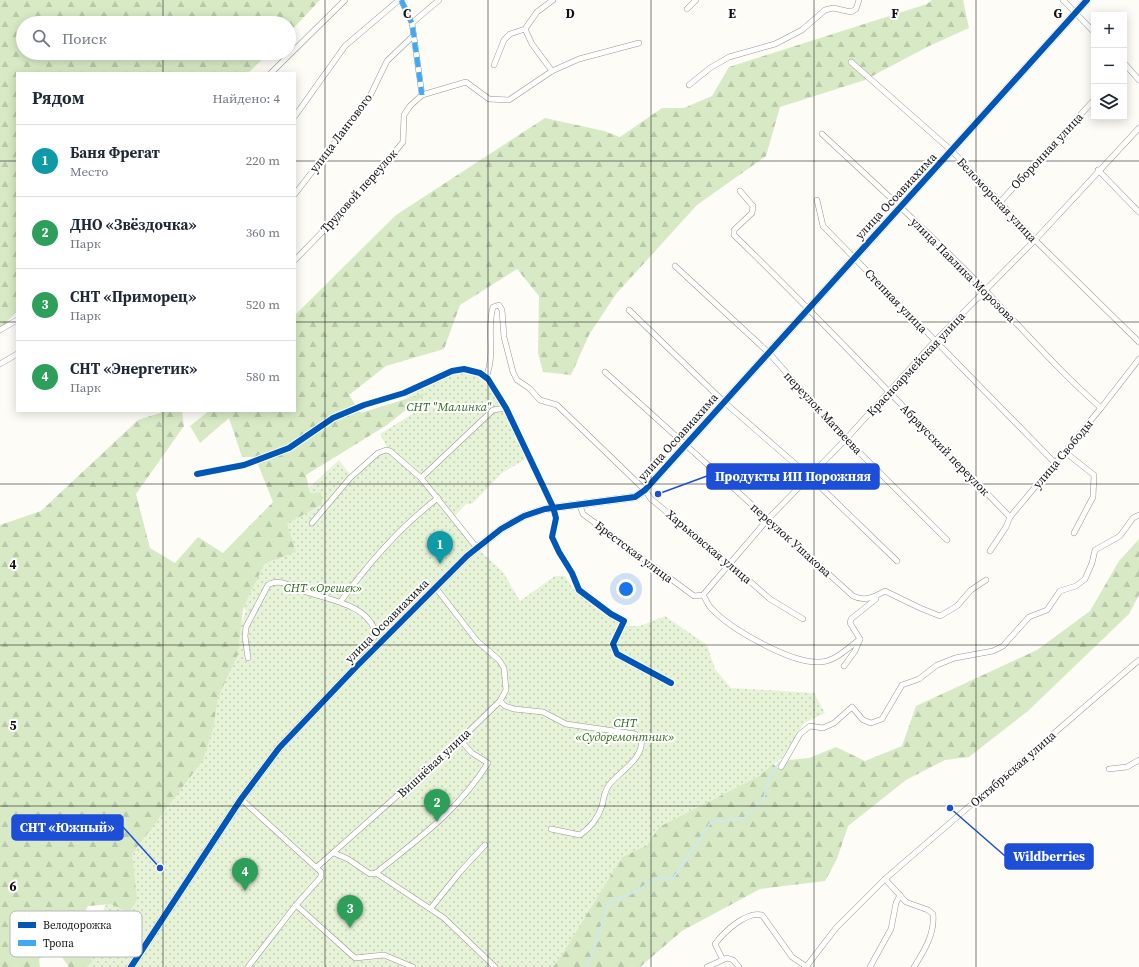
<!DOCTYPE html>
<html lang="ru">
<meta charset="utf-8">
<style>
body{margin:0;font-family:"Source Serif 4",serif;background:#f6f6f7;color:#1f2937}
.controls{position:absolute;right:12px;top:12px;display:grid;overflow:hidden;border-radius:0px;box-shadow:0 2px 10px #0003}
.controls button{width:36px;height:36px;display:grid;place-items:center;padding:0;border:0;border-bottom:1px solid #e0e1e3;background:#fff;color:#1f2937;font:20px sans-serif}
.you{position:absolute;left:626px;top:589px;width:14px;height:14px;margin:-10px;border:3px solid #fff;border-radius:50%;background:#1a73e8;box-shadow:0 0 0 6px #1a73e833}
.badge{display:grid;place-items:center;width:26px;height:26px;border-radius:50%;background:#646362;color:#fff;font-size:13px;font-weight:700}
.pin{position:absolute;translate:-50% -33px;filter:drop-shadow(0 1px 2px #0008)}
.pin::after{content:'';position:absolute;top:21px;width:14px;height:12px;background:inherit;clip-path:polygon(0 0,100% 0,50% 100%)}
.list{margin:0;padding:0;list-style:none}
h2{display:flex;justify-content:space-between;align-items:center;height:52px;margin:0;padding:0 16px;font-size:17px}
h2 small{font-size:13px;font-weight:400;color:#747a83}
.list li{display:grid;grid-template-columns:26px 1fr auto;gap:12px;align-items:center;box-sizing:border-box;height:72px;padding:0 16px;border-top:1px solid #e0e1e3}
.list b{display:block;font-size:15px;white-space:nowrap}
.list p{margin:0;font-size:13px;white-space:nowrap;color:#747a83}
.list em{font-size:13px;font-style:normal;color:#747a83}
.icon{flex:none;width:22px;height:22px;fill:none;stroke:currentColor;stroke-width:2;stroke-linecap:round;stroke-linejoin:round}
.map{position:relative;flex:none;width:1139px;height:967px;overflow:hidden}
.search{position:absolute;background:#fff;box-shadow:0 2px 10px #0003;left:16px;top:16px;width:280px;height:44px;display:flex;align-items:center;gap:10px;box-sizing:border-box;padding:0 14px;border-radius:22px;color:#747a83;font-size:15px}
.panel{position:absolute;background:#fff;box-shadow:0 2px 10px #0003;left:16px;top:72px;width:280px;height:340px;border-radius:0px}
.map>svg:first-child{display:block}
</style>
<div class="map">
<svg width="1139" height="967" viewBox="0 0 1139 967">
<defs>
<pattern id="grass-dots" width="8" height="8" patternUnits="userSpaceOnUse"><rect width="8" height="8" fill="#e7f3d7"/><path d="M2 2h.1M6 6h.1" fill="none" stroke="#c5cfb8" stroke-width="1.8" stroke-linecap="round"/></pattern>
<pattern id="forest-firs" width="22" height="20" patternUnits="userSpaceOnUse"><rect width="22" height="20" fill="#d8eac5"/><path d="M5 1l3.5 6h-7zM16 11l3.5 6h-7z" fill="#b8c8a8"/></pattern>
</defs>
<rect width="100%" height="100%" fill="#fdfcf7"/>
<path fill="url(#grass-dots)" d="M464,369L488,379L529,457L502,473L472,504H466L453,518L477,548L503,572L520,601L555,576H565L573,589L623,626H640L665,616L707,645L715,669L731,688L814,693L825,713L804,723L782,758L759,776L659,827L647,845L622,857L561,956L553,967H67L91,920L100,917L142,829L186,765L246,611L220,578L302,494L339,460L352,477L386,450L387,447L380,434L417,411L404,393Z"/>
<g fill="url(#forest-firs)">
<path d="M0,0H320L289,33V23H23V53H269L248,73H17V311L0,330Z"/>
<path d="M932,0H963L969,28L927,47L865,80L780,107L766,156L697,205L616,294L589,335L571,375L543,372L538,353L539,296L517,269L460,305L444,349L386,366L349,395L361,413L428,392L387,425L306,475L310,494L321,492L322,504L287,524L296,552L265,563L243,608L238,654L218,697L213,729L203,760L132,854L137,900L129,913L111,904L88,906L71,938L93,960L87,967H69L56,949L39,959L40,967H0V525L41,511L138,420L166,411H182L184,426L136,494L150,548L175,563L198,537L223,553L273,502L255,457H242L229,418L200,443L190,426L209,411H295V315L396,215L545,118L604,131L620,137L662,108H684L712,96L729,67L927,4Z"/>
<path d="M1139,539V595L1129,614L1028,711L969,757L945,760L906,780L848,826L837,859L825,881L760,889L682,931L640,967H553L561,956L622,857L647,845L659,827L759,776L773,764L780,770L789,760L809,758L836,747L865,761L902,746L916,706L1037,650L1090,611L1119,561Z"/>
</g>
<g fill="none" stroke-linecap="round" stroke-linejoin="round">
<path stroke="#cde8f7" stroke-width="1.5" d="M586,967L590,960L609,903L635,892L657,878L672,880L711,822L744,818L763,801L769,779L779,762"/>
<defs>
<g id="minor">
<path d="M401,0L412,23L422,95"/>
<path d="M1063,0L1094,32"/>
<path d="M687,9L696,0"/>
<path d="M412,23L439,0"/>
<path d="M525,29L532,44L552,71"/>
<path d="M851,62L952,151L1035,240L1139,342"/>
<path d="M1124,63L1139,80"/>
<path d="M494,65L504,40L510,34L525,29L537,12L553,0"/>
<path d="M271,73L345,0"/>
<path d="M689,85L710,68L729,57L775,44L802,30L825,10L833,8L851,12L856,9L859,0"/>
<path d="M295,116L345,46L399,0"/>
<path d="M822,134C878,186 934,237 987,292C1024,331 1060,372 1101,408"/>
<path d="M1098,170L1139,212"/>
<path d="M740,191L753,206L752,213L734,230V235C829,327 918,423 1010,517"/>
<path d="M295,194L369,98L387,61L414,35"/>
<path d="M817,200L823,226L1055,463"/>
<path d="M1000,202L1094,100"/>
<path d="M295,260L364,189L403,142L404,115L410,106L422,95L466,82L489,99L509,100L552,71L579,59L639,43"/>
<path d="M675,266L769,353L836,429L947,540"/>
<path d="M629,310L724,402L809,476L897,561"/>
<path d="M0,330L17,320"/>
<path d="M0,364L17,354"/>
<path d="M605,372L853,596C865,602 874,597 885,591L920,608L940,616L957,606L971,590L986,580"/>
<path d="M486,377C496,354 486,330 493,307L499,305L502,310L504,337L513,372L517,380L529,388L540,400L557,405L645,490L651,499L729,563L770,599L803,619"/>
<path d="M1065,452L1094,475L1093,497L1074,533"/>
<path d="M197,474L244,465L289,448L333,418L364,405L404,393L452,371L464,369L480,373L488,379L506,408L553,507L556,518L552,537L559,552L572,573L579,590L611,614L624,621L613,644L617,654L671,683"/>
<path d="M421,478L493,410L506,408"/>
<path d="M579,503L583,514L694,596L703,595L768,519L846,439L935,341L1035,240L1139,128"/>
<path d="M312,523L350,478L378,453L386,450L390,451L421,478L477,548"/>
<path d="M990,551L1006,527L1010,517L1101,408L1139,359"/>
<path d="M703,595C706,599 708,605 711,608C730,629 789,662 817,662C834,663 848,648 860,639"/>
<path d="M341,601C368,564 401,526 438,498"/>
<path d="M248,658L245,636L246,627L268,585C279,577 294,588 306,592C330,600 370,605 376,635L353,661L356,667"/>
<path d="M844,666L855,651L860,639L850,623L851,619L876,599V596"/>
<path d="M500,701L505,706L514,709L543,712L566,724L635,734L641,739C645,758 619,772 609,785C604,792 604,798 602,806C598,818 590,828 580,835L551,829"/>
<path d="M781,767L800,734L810,726L823,728L834,723L852,707L863,720L871,723L882,719L902,685L919,679L937,665L955,658L993,651L1003,646L1029,617L1047,610L1060,591L1076,586L1085,579L1092,563L1095,550L1120,536L1133,518L1139,515"/>
<path d="M1109,769L1127,767L1139,760"/>
<path d="M241,799L321,872V877L296,905L248,967"/>
<path d="M334,853L348,859L370,874L376,873L444,918L495,967"/>
<path d="M317,867L460,740L500,701L506,690L504,668L499,660L477,641L436,588"/>
<path d="M376,873C419,838 458,811 488,763L472,753L460,740"/>
<path d="M885,879L906,902L928,910L933,914C935,934 924,951 914,967"/>
<path d="M296,905L355,958L384,955L413,967"/>
<path d="M431,908L460,872L485,845"/>
<path d="M722,958L715,944C724,932 746,911 762,915L792,957L807,967"/>
<path d="M707,967L727,958L733,960L739,967"/>
<path d="M806,967L836,928L885,879L1139,660"/>
<path d="M870,967L891,929L896,903L900,895"/>
</g>
<path id="tertiary" d="M131,967L241,799L279,748L356,667L467,556L501,529L524,516L545,509L635,497L645,490L1087,0"/>
</defs>
<use href="#minor" stroke="#979795" stroke-width="6"/>
<use href="#tertiary" stroke="#979795" stroke-width="8"/>
<use href="#minor" stroke="#fffffe" stroke-width="5"/>
<use href="#tertiary" stroke="#fffffe" stroke-width="6"/>
<path stroke="#3fa9f5" stroke-width="5" stroke-dasharray="10 5" stroke-linecap="butt" d="M401,0L412,23L422,95"/>
<defs>
<g id="cycleway">
<path d="M197,474L244,465L289,448L333,418L364,405L404,393L452,371L464,369L480,373L488,379L506,408L553,507L556,518L552,537L559,552L572,573L579,590L611,614L624,621L613,644L617,654L671,683"/>
<path d="M131,967L241,799L279,748L356,667L467,556L501,529L524,516L545,509L635,497L645,490L1087,0"/>
</g>
</defs>
<use href="#cycleway" stroke="#fff" stroke-width="8"/>
<use href="#cycleway" stroke="#0057b8" stroke-width="6"/>
</g>
<path fill="none" stroke="#111" stroke-width="1" stroke-opacity="0.55" d="M163,0V23M325,0V967M488,0V967M651,0V967M814,0V967M976,0V967M163,53V73M0,161H17M295,161H1139M0,322H17M295,322H1139M163,411V967M0,484H1139M0,645H1139M0,806H1139"/>
<g text-anchor="middle" stroke-width="4" stroke-linejoin="round" paint-order="stroke">
<g font-size="12" fill="#111" stroke="#fff">
<text transform="translate(341 133) rotate(-53)" y="4">улица Лангового</text>
<text transform="translate(1047 151) rotate(-47)" y="4">Оборонная улица</text>
<text transform="translate(359 191) rotate(-48)" y="4">Трудовой переулок</text>
<text transform="translate(896 196) rotate(-47)" y="4">улица Осоавиахима</text>
<text transform="translate(997 200) rotate(47)" y="4">Беломорская улица</text>
<text transform="translate(963 270) rotate(45)" y="4">улица Павлика Морозова</text>
<text transform="translate(896 301) rotate(46)" y="4">Степная улица</text>
<text transform="translate(916 364) rotate(-47)" y="4">Красноармейская улица</text>
<text transform="translate(823 413) rotate(47)" y="4">переулок Матвеева</text>
<text transform="translate(678 437) rotate(-48)" y="4">улица Осоавиахима</text>
<text transform="translate(945 450) rotate(46)" y="4">Абраусский переулок</text>
<text transform="translate(1063 454) rotate(-50)" y="4">улица Свободы</text>
<text transform="translate(791 540) rotate(42)" y="4">переулок Ушакова</text>
<text transform="translate(709 547) rotate(40)" y="4">Харьковская улица</text>
<text transform="translate(634 552) rotate(37)" y="4">Брестская улица</text>
<text transform="translate(387 621) rotate(-45)" y="4">улица Осоавиахима</text>
<text transform="translate(434 763) rotate(-43)" y="4">Вишнёвая улица</text>
<text transform="translate(1013 769) rotate(-41)" y="4">Октябрьская улица</text>
</g>
<g font-size="12" font-style="italic" fill="#2f6b1f" stroke="#fff">
<text x="449" y="411">СНТ "Малинка"</text>
<text x="323" y="592">СНТ «Орешек»</text>
<text x="625" y="727">СНТ<tspan x="625" dy="14">«Судоремонтник»</tspan></text>
</g>
</g>
<rect x="10" y="911" width="132" height="46" rx="6" fill="#fff" stroke="#b8b8b8" stroke-width="1"/>
<rect x="18" y="922" width="18" height="6" fill="#0057b8"/>
<rect x="18" y="940" width="18" height="6" fill="#3fa9f5"/>
<g font-size="11" fill="#111">
<text x="43" y="929">Велодорожка</text>
<text x="43" y="947">Тропа</text>
</g>
<g font-size="13" text-anchor="middle" font-weight="bold" fill="#111" stroke="#fff" stroke-width="4" stroke-linejoin="round" paint-order="stroke">
<text x="407" y="18">C</text>
<text x="570" y="18">D</text>
<text x="732" y="18">E</text>
<text x="895" y="18">F</text>
<text x="1058" y="18">G</text>
<text x="13" y="569">4</text>
<text x="13" y="730">5</text>
<text x="13" y="891">6</text>
</g>
<path fill="none" stroke="#1d4ed8" stroke-width="1.5" d="M658 494L707 476M160 868L123 827M950 808L1005 856"/>
<g fill="#1d4ed8" stroke="#fff" stroke-width="1.5">
<circle cx="658" cy="494" r="4"/>
<circle cx="160" cy="868" r="4"/>
<circle cx="950" cy="808" r="4"/>
</g>
<g fill="#1d4ed8" stroke="#1d4ed8" stroke-width="1.5">
<rect x="707" y="464" width="172" height="25" rx="4"/>
<rect x="12" y="815" width="111" height="25" rx="4"/>
<rect x="1005" y="844" width="88" height="25" rx="4"/>
</g>
<g font-size="13" text-anchor="middle" font-weight="bold" fill="#fff">
<text x="793" y="481">Продукты ИП Порожняя</text>
<text x="67" y="832">СНТ «Южный»</text>
<text x="1049" y="861">Wildberries</text>
</g>
</svg>
<div class="controls">
<button>+</button>
<button>−</button>
<button><svg class="icon" aria-label="layers" viewBox="0 0 24 24"><path d="M12 4l9 5-9 5-9-5zM3 14l9 5 9-5"/></svg></button>
</div>
<div class="you"></div>
<div class="pin badge" style="left:440px;top:564px;background:#0f9aa8">1</div>
<div class="pin badge" style="left:437px;top:822px;background:#2e9e5b">2</div>
<div class="pin badge" style="left:350px;top:928px;background:#2e9e5b">3</div>
<div class="pin badge" style="left:245px;top:891px;background:#2e9e5b">4</div>
<div class="search"><svg class="icon" aria-label="search" viewBox="0 0 24 24"><circle cx="10" cy="10" r="6"/><path d="M15 15l6 6"/></svg>Поиск</div>
<section class="panel">
<h2>Рядом<small>Найдено: 4</small></h2>
<ul class="list">
<li><span class="badge" style="background:#0f9aa8">1</span><div><b>Баня Фрегат</b><p>Место</p></div><em>220 m</em></li>
<li><span class="badge" style="background:#2e9e5b">2</span><div><b>ДНО «Звёздочка»</b><p>Парк</p></div><em>360 m</em></li>
<li><span class="badge" style="background:#2e9e5b">3</span><div><b>СНТ «Приморец»</b><p>Парк</p></div><em>520 m</em></li>
<li><span class="badge" style="background:#2e9e5b">4</span><div><b>СНТ «Энергетик»</b><p>Парк</p></div><em>580 m</em></li>
</ul>
</section>
</div>
